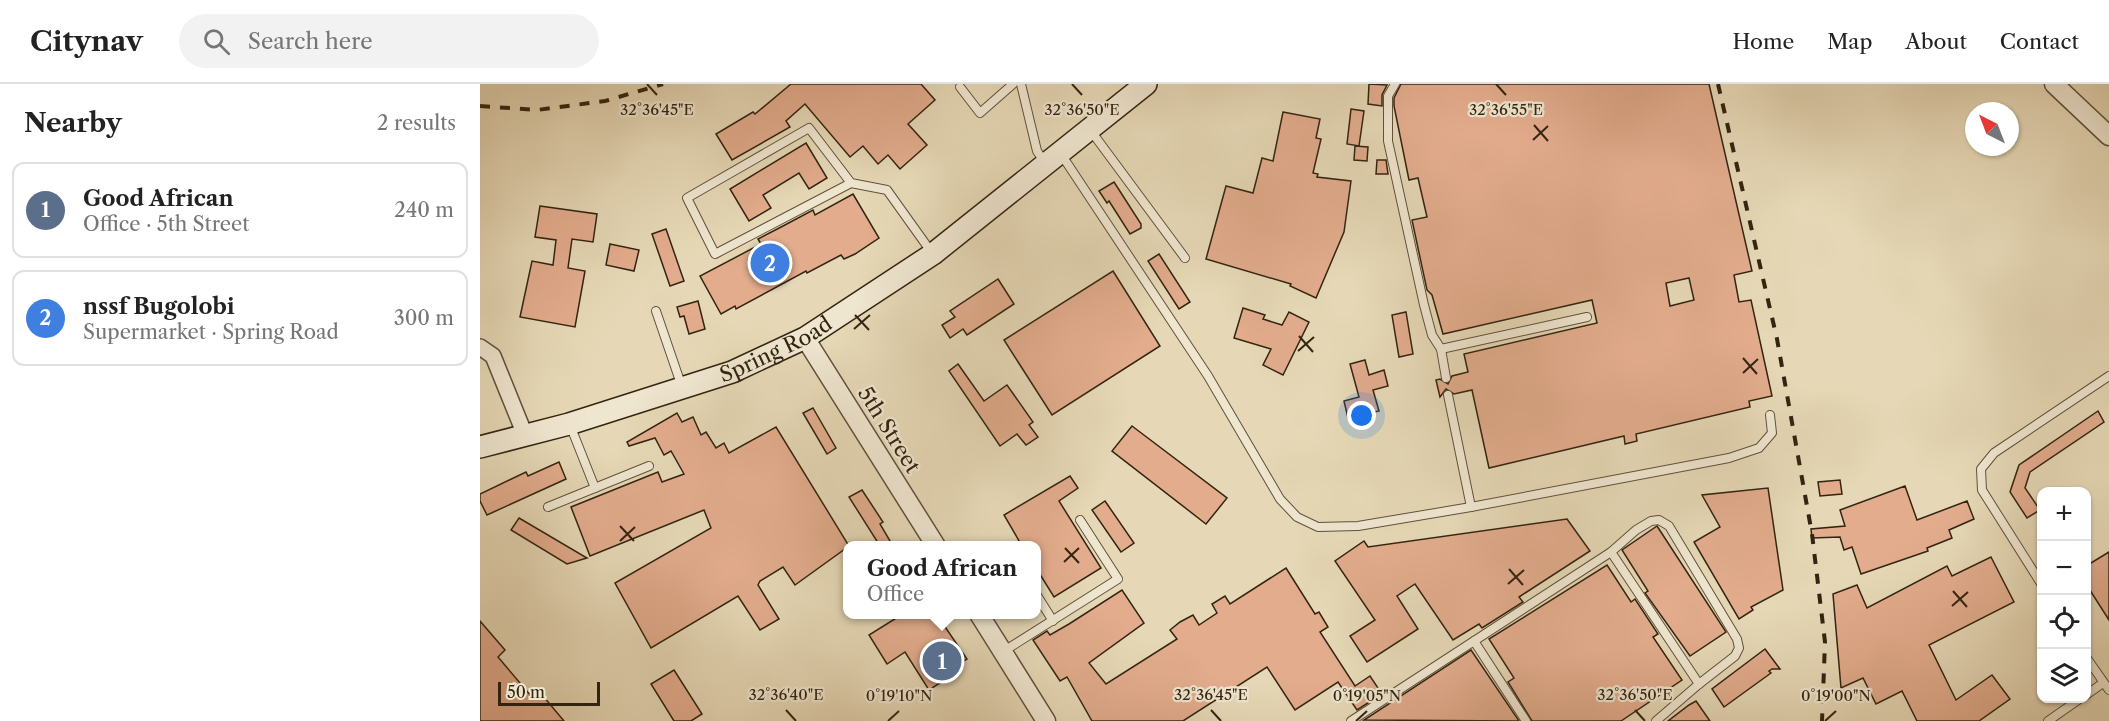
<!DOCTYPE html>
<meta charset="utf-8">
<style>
body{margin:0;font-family:"Libre Caslon Text",serif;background:#f2f2f2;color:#222}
.controls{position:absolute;right:18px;bottom:18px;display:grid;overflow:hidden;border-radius:12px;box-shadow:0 2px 4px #0004}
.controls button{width:54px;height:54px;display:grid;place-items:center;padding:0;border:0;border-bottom:2px solid #e0e0e0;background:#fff;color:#222;font:30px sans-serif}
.compass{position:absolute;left:1485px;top:18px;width:54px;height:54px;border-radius:50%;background:#fff;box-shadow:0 2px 4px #0004;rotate:318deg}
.scale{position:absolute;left:18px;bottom:15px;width:102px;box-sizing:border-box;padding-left:6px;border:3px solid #332410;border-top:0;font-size:16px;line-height:21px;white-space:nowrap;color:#332410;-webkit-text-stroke:4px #efe6d0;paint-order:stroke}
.you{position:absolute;left:882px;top:332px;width:21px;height:21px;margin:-15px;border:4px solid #fff;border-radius:50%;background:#1a73e8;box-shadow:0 0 0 9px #1a73e833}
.badge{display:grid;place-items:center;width:39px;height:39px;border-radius:50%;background:#ea580c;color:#fff;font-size:20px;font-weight:700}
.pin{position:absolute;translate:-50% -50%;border:3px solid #fff;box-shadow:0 2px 6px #0006}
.popup{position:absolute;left:363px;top:457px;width:198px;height:78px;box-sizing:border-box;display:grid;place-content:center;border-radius:12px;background:#fff;filter:drop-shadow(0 2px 4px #0005);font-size:20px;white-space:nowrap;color:#767676}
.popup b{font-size:22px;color:#222}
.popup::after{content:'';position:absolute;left:50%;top:100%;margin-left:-12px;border:12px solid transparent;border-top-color:#fff}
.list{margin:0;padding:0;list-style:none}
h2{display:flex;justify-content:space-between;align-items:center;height:78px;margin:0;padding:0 24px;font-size:26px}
h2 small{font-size:20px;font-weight:400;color:#767676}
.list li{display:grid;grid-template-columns:39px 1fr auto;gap:18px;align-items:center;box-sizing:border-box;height:96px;margin:0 12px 12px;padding:0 12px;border:2px solid #e0e0e0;border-radius:12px}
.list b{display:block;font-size:22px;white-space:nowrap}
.list p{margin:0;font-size:20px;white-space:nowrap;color:#767676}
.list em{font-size:20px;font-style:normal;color:#767676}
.icon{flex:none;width:33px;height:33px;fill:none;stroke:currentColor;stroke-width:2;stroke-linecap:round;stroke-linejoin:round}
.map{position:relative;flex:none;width:1629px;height:637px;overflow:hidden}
header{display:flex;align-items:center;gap:36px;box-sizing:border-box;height:84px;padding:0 30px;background:#fff;border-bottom:2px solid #e0e0e0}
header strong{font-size:28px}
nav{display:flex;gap:33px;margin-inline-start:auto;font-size:21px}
.search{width:420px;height:54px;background:#f2f2f2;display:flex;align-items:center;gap:15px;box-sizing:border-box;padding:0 21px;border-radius:33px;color:#767676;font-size:22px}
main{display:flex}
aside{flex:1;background:#fff}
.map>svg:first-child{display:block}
</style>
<header>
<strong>Citynav</strong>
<div class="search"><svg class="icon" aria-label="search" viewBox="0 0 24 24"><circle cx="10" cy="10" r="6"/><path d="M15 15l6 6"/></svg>Search here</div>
<nav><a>Home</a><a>Map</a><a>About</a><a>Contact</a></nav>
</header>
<main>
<aside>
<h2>Nearby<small>2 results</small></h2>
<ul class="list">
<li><span class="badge" style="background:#5c6f8a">1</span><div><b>Good African</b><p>Office · 5th Street</p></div><em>240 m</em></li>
<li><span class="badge" style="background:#3f7fe0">2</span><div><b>nssf Bugolobi</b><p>Supermarket · Spring Road</p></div><em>300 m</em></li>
</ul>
</aside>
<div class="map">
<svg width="1629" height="637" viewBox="0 0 1629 637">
<rect width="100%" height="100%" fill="#e6d8b6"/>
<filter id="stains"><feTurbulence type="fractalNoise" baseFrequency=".00333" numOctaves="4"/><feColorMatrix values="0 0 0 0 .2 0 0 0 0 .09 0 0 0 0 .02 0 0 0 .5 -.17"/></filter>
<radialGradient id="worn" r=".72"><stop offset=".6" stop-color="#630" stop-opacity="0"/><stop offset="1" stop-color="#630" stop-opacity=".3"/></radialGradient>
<g fill="#e2ac8d" stroke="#332410" stroke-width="1.5" fill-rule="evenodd">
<path d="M311,0H441L455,16L428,40L447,61L420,85L408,71L398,80L383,62L370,73L325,20L306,37L310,43L252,76L236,50L273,28L275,30Z"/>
<path d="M889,0L907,1L902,11V22L888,20Z"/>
<path d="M921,0H1229L1272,187L1254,191L1259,218L1271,216L1292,312L1269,317L1270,323L1156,350L1157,357L1145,360L1144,352L1009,384L992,306L974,310L966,305L960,313L956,296L960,295L968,300L972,292L988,288L984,270L1117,239L1112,216L963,250L952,211L947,206L932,136L947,133L938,94L929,96L914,22V14ZM1209,194L1214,216L1190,222L1186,199Z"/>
<path d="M871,25L884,27L879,62L867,60Z"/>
<path d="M803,28L840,35L836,54L841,55L833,89L838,90L837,93L871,97L864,148L836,214L810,202L811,200L726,175L746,102L773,109L782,74L793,77Z"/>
<path d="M326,59L347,94L329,105L319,89L283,111L291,124L269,137L250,105Z"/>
<path d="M875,62L888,63L887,77L874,76Z"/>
<path d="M897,76H906L908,90H896Z"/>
<path d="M634,98L661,140V144L650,150L629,117L627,119L619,107Z"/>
<path d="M373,110L399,154L375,170L364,175L361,171L327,189L326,187L256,225L255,222L241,230L220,192L281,160L278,155L303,142L333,126L335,131Z"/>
<path d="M60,122L117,130L113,158L92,155L88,184L105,187L95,243L40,233L52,177L73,181L76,156L55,153Z"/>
<path d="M186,145L204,197L190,202L172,150Z"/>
<path d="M130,160L159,166L154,187L126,181Z"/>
<path d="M679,170L710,218L699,225L668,177Z"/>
<path d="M633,187L680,262L572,331L524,256Z"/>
<path d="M518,195L534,220L487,251L483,245L470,254L462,241L475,233L470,227Z"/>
<path d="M218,217L225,245L209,250L204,232L200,233L197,223Z"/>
<path d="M763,224L785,231L783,235L802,241L809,228L829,238L803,291L783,281L791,265L754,254Z"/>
<path d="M926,228L933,270L919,273L912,231Z"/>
<path d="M885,276L889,291L904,286L908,302L893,306L899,327L868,334L864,317L879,313L870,280Z"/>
<path d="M478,280L504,317L527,301L553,338L549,341L558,353L546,361L537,350L520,362L469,287Z"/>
<path d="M333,324L356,364L347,370L323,329Z"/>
<path d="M1618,327L1624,338L1550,388L1545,404L1560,426L1547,434L1530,408L1539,381Z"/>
<path d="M197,329L202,338L213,333L221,351L226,348L236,364L244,359L249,369L296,343L369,462L315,501L303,483L280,497L278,501L299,535L280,546L258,512L171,564L135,499L231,444L224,426L110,472L91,423L178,388L182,398L204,390L191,367L184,371L175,354L149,362L147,358Z"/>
<path d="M652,342L747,414L726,440L632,367Z"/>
<path d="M79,378L86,395L7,431L0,417V410L46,388L48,392Z"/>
<path d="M590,392L598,404L579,417L621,484L574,513L556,484V462H542L524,431Z"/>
<path d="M1360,396L1362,410L1340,412L1338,398Z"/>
<path d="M1425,402L1437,436L1487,417L1494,435L1469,446L1472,454L1447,464L1448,467L1381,490L1372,463L1364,466L1360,453L1332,454L1331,445L1365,442L1360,426Z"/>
<path d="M1288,404L1303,506L1271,523L1273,526L1259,535L1214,458L1240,443L1222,411Z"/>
<path d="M382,406L403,438L400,440L413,462H400L369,413Z"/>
<path d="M625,417L654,459L641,468L612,426Z"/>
<path d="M39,434L107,474L87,480L31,446Z"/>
<path d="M1087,435L1110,467L1039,513L1043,518L1002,544L999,540L973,556L935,500L917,512L938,545L887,578L870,552L895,536L855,477L884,457L888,463Z"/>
<path d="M1177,442L1246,548L1210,572L1165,509L1168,507L1142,466Z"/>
<path d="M1629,468V536L1606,500V482Z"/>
<path d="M1511,473L1534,518L1449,561L1476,616L1512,591L1530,615L1499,637H1437L1422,607L1396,620L1383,594L1361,604L1353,510L1377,501L1387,524L1467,482L1472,492Z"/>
<path d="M1127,481L1151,518L1155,515L1178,550L1173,553L1202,596L1141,637H1052L1028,598L1034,594L1009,555Z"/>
<path d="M806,484L835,530L839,528L848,543L840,548L875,602L890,592L902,610L877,626L858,598L815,626L787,583L703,637H612L587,593L580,597L553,556L567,547L570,551L589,540L642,506L664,539L609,579L626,600L697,555L690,546L700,538L713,531L719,541L737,529L732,520L745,512L750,520Z"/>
<path d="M421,531H457L487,575L479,580L482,585L449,606L425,568L407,580L389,551Z"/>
<path d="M0,537L25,566L18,573L51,612L58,606L84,637H0Z"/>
<path d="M1285,565L1300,585H1292L1289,587L1291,589L1244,623L1232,605Z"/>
<path d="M991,566L1039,637L884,636Z"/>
<path d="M194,586L222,630L211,637H194L171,600Z"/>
<path d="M1216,617L1230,637H1188L1209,621Z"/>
</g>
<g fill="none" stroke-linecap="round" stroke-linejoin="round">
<defs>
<g id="service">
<path d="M541,0L557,67L565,79"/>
<path d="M915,0L908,12V57L944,221L952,251L961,265L966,294"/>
<path d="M480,3L500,29L533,0"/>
<path d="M611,47L705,174"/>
<path d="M581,70L728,292L800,415L817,433L838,443L878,442L991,423"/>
<path d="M371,99L235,170L207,114L329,44L371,99L407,106L452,169"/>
<path d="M176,227L202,303"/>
<path d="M961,265L1107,233"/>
<path d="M968,311L991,423L1249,374L1279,364L1292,349L1290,331"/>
<path d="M90,341L115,404"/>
<path d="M68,423L169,382"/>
<path d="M1131,468L1156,446L1171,437L1179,436L1189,442L1257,555L1259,564L1255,572L1219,600"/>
<path d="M1562,501L1502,406L1501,385L1514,369L1629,292"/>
<path d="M556,510L573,537"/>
<path d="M994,557L1046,637"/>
<path d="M524,567L638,495L600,436"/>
<path d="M1606,573L1629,606"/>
<path d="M1606,611L1623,599"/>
<path d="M871,637L1131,468L1219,600L1176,637"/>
<path d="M1568,637L1601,614"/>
</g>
<path id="minor" d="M0,263L13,272L45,351"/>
<g id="tertiary">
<path d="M1574,0L1629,52"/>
<path d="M325,254L456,462"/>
<path d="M499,530L566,637"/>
</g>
<g id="secondary">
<path id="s1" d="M0,363L89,340L252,288L325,254L453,170L666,0"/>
</g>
</defs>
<use href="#service" stroke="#60513a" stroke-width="10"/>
<use href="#minor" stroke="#60513a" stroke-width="18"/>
<use href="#tertiary" stroke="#60513a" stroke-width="21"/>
<use href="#secondary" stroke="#332410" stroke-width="24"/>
<use href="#service" stroke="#efe6d0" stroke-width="8"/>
<use href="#minor" stroke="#efe6d0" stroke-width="15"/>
<use href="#tertiary" stroke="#efe6d0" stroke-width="18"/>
<use href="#secondary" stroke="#efe6d0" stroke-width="21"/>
<g stroke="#332410" stroke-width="4" stroke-dasharray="10 10" stroke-linecap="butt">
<path d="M1238,0L1297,255L1332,450L1345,558L1342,637"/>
<path d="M0,22L57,26L125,17L183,0"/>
</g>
</g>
<path fill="none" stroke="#332410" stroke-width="2" d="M167,0L177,11M592,0L602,11M1016,0L1026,11M1054,41L1068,57M1053,56L1068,42M375,231L389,246M374,245L390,231M819,252L833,268M818,267L834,253M1263,274L1277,290M1263,289L1278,275M140,442L154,457M140,457L155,443M585,464L599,479M584,478L599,464M1029,485L1043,501M1028,500L1044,486M1473,507L1487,523M1472,522L1488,508M306,626L316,637M731,626L741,637M1155,626L1165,637M408,637L419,627M876,637L887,627M1345,637L1356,627"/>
<g text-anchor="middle" stroke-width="4.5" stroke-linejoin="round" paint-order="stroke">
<g font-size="21" fill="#332410" stroke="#efe6d0">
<text dy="7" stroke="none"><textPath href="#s1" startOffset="312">Spring Road</textPath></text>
<text transform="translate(409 346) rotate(58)" y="7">5th Street</text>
</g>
</g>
<g font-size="15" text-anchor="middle" fill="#332410" stroke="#efe6d0" stroke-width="4.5" stroke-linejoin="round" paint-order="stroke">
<text x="177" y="31">32°36'45"E</text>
<text x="602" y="31">32°36'50"E</text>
<text x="1026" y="31">32°36'55"E</text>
<text x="306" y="616">32°36'40"E</text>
<text x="731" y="616">32°36'45"E</text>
<text x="1155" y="616">32°36'50"E</text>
<text x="419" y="617">0°19'10"N</text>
<text x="887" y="617">0°19'05"N</text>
<text x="1356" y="617">0°19'00"N</text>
</g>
<rect width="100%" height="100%" filter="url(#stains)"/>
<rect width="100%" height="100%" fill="url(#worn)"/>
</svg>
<div class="controls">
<button>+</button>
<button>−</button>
<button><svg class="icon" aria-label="locate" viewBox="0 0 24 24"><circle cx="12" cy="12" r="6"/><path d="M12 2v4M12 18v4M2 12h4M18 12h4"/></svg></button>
<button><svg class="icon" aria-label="layers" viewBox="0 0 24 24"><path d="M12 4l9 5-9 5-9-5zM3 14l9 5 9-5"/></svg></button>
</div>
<svg class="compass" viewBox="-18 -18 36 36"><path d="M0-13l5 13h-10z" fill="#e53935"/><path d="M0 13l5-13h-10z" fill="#767676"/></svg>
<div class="scale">50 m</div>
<div class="you"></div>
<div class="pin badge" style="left:462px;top:577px;background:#5c6f8a">1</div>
<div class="popup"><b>Good African</b>Office</div>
<div class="pin badge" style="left:290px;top:179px;background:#3f7fe0">2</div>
</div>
</main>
